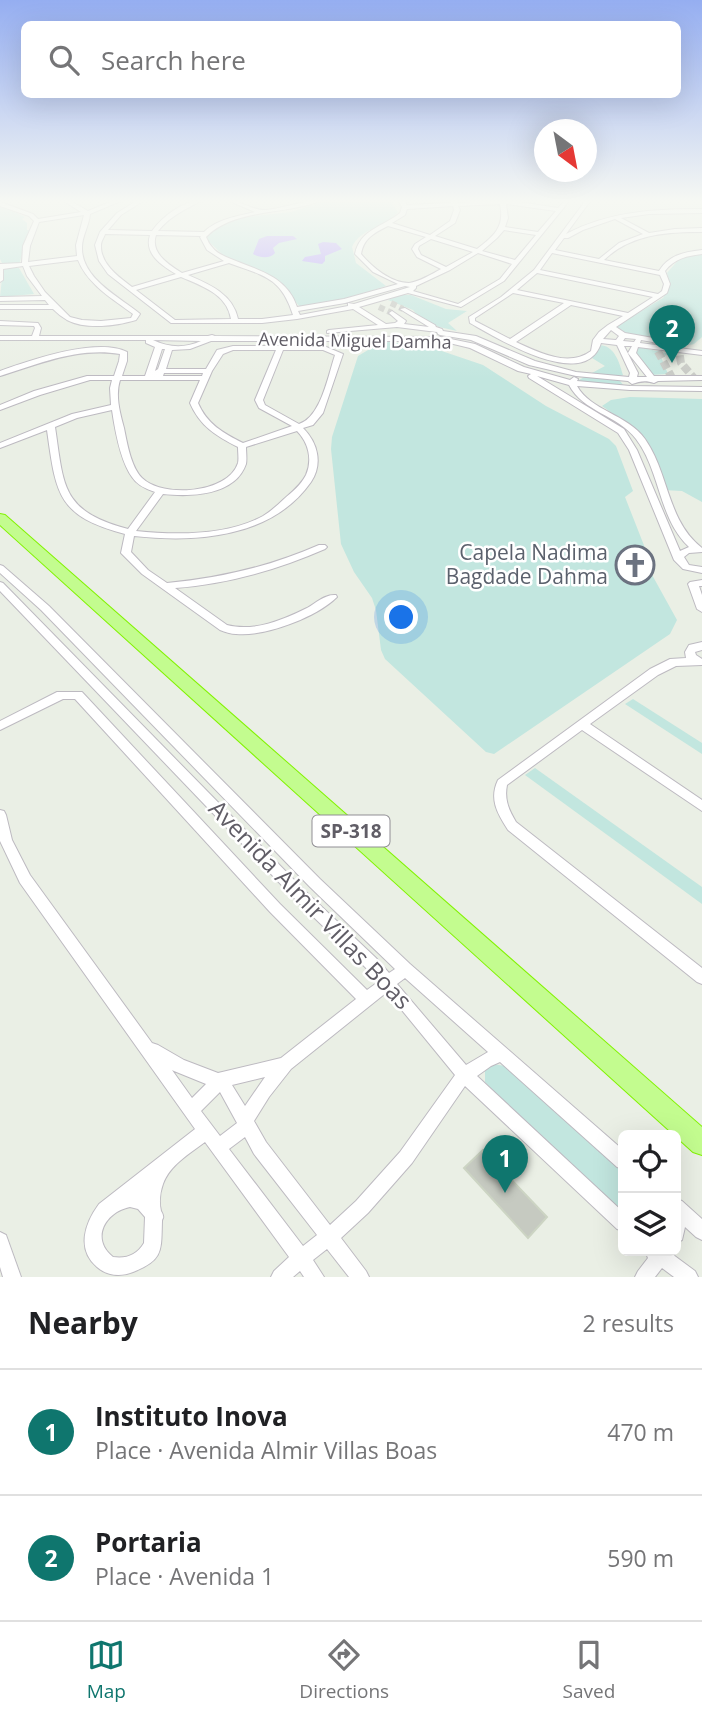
<!DOCTYPE html>
<meta charset="utf-8">
<style>
body{margin:0;font-family:"Open Sans",sans-serif;background:#f6f6f6;color:#202124}
.controls{position:absolute;right:21px;bottom:21px;display:grid;overflow:hidden;border-radius:10px;box-shadow:0 7px 28px #0002}
.controls button{width:63px;height:63px;display:grid;place-items:center;padding:0;border:0;border-bottom:2px solid #e0e0e0;background:#fff;color:#202124;font:35px sans-serif}
.compass{position:absolute;left:534px;top:119px;width:63px;height:63px;border-radius:50%;background:#fff;box-shadow:0 7px 28px #0002;rotate:148deg}
.you{position:absolute;left:402px;top:618px;width:24px;height:24px;margin:-18px;border:5px solid #fff;border-radius:50%;background:#1a73e8;box-shadow:0 0 0 10px #1a73e833}
.badge{display:grid;place-items:center;width:46px;height:46px;border-radius:50%;background:#0f766e;color:#fff;font-size:23px;font-weight:700}
.pin{position:absolute;translate:-50% -58px;filter:drop-shadow(0 2px 4px #0008)}
.pin::after{content:'';position:absolute;top:37px;width:24px;height:21px;background:inherit;clip-path:polygon(0 0,100% 0,50% 100%)}
.list{margin:0;padding:0;list-style:none}
h2{display:flex;justify-content:space-between;align-items:center;height:91px;margin:0;padding:0 28px;font-size:30px}
h2 small{font-size:23px;font-weight:400;color:#757577}
.list li{display:grid;grid-template-columns:46px 1fr auto;gap:21px;align-items:center;box-sizing:border-box;height:126px;padding:0 28px;border-top:2px solid #e0e0e0}
.list b{display:block;font-size:26px;white-space:nowrap}
.list p{margin:0;font-size:23px;white-space:nowrap;color:#757577}
.list em{font-size:23px;font-style:normal;color:#757577}
.icon{flex:none;width:38px;height:38px;fill:none;stroke:currentColor;stroke-width:2;stroke-linecap:round;stroke-linejoin:round}
.map{position:relative;flex:none;width:702px;height:1277px;overflow:hidden}
.search{position:absolute;background:#fff;box-shadow:0 7px 28px #0002;left:21px;right:21px;top:21px;height:77px;display:flex;align-items:center;gap:18px;box-sizing:border-box;padding:0 24px;border-radius:10px;color:#757577;font-size:26px}
.sheet{height:343px;background:#fff}
nav{display:flex;justify-content:space-around;align-items:center;box-sizing:border-box;height:98px;border-top:2px solid #e0e0e0;background:#fff;font-size:19px;color:#757577}
nav a{display:grid;justify-items:center;gap:4px}
nav .on{color:#0f766e}
.map>svg:first-child{display:block}
</style>
<div class="map">
<svg width="702" height="1277" viewBox="0 0 702 1277">
<rect width="100%" height="100%" fill="#eaefe5"/>
<g fill="#c2e6df">
<path d="M327,200H390L398,212C386,229 361,227 352,247L356,263L386,286L353,297L300,307L277,280L220,255L221,253L206,239L209,230L237,218L291,212Z"/>
<path d="M0,205L25,217L22,219L27,223V230H32L24,244L20,262L17,264L3,265L0,259Z"/>
<path d="M702,254V337C701,338 695,343 694,344C680,349 629,336 617,329L618,325L663,298L670,286L667,273L680,258Z"/>
<path d="M5,268H19L34,294L0,297L3,269Z"/>
<path d="M400,295H411L446,309L467,311L448,323L457,331L439,327L418,316L413,310L388,300Z"/>
<path d="M388,342L427,346L483,365L546,406L609,439L616,446L633,491L625,497L647,553L627,556L621,560L627,573H651L677,620L670,634L494,754L486,752L385,659L381,650L376,610L372,598L354,572L341,544L331,449L332,437L358,356L378,344Z"/>
<path d="M597,345C614,344 619,361 623,375L612,380L620,381L624,386L577,381L605,366L592,358Z"/>
<path d="M639,347L670,354L661,357L668,374L649,375L633,350Z"/>
<path d="M630,397L702,399V502L682,491L663,490L637,431L602,406L611,400Z"/>
<path d="M633,699L702,743V754L625,704Z"/>
<path d="M535,768L702,887V904L525,775Z"/>
<path d="M493,1064L505,1066L623,1169V1211L523,1122L485,1082V1071Z"/>
</g>
<g fill="#b9a6fe">
<path d="M267,236H293L297,239L279,243L273,248L275,253C270,259 260,258 253,254L259,239Z"/>
<path d="M323,242L336,243L342,249L325,256V261L322,264L302,261L305,257L321,254L318,244Z"/>
</g>
<path fill="#c6cac1" stroke="#ccd4c3" stroke-width="2" d="M483,1150L547,1217L528,1238L464,1168Z"/>
<g fill="none" stroke-linecap="round" stroke-linejoin="round">
<g stroke="#c8cac5" stroke-width="6" stroke-dasharray="6 3.5" stroke-linecap="butt">
<path d="M391,303L403,309"/>
<path d="M379,307L392,313"/>
</g>
<g stroke="#c8cac5" stroke-width="8" stroke-dasharray="8 3.5" stroke-linecap="butt">
<path d="M657,341L655,346L671,376L667,378"/>
<path d="M678,344L681,363L694,378"/>
</g>
<defs>
<g id="minor">
<path d="M62,200H69L88,211L115,200H123L90,214C89,226 82,236 82,247C81,278 118,296 139,313L140,314L136,320C116,326 86,330 67,320C62,317 57,313 53,309H0V305H49L45,300L0,301V297L42,296L27,276L23,266L3,269V280L0,282V264L22,263L23,246L34,221L29,216L0,206V202L33,214L38,219L81,212ZM84,215L76,245L77,256L28,262L30,246L39,222ZM78,260C88,285 113,299 133,314L131,318L101,321L82,320L70,317L45,292L34,276L29,266Z"/>
<path d="M138,200H145L121,215L108,230L152,231C163,216 184,200 203,200C186,209 170,216 158,231L204,232C217,219 238,216 255,212L227,200C240,200 253,211 266,210C285,208 304,200 323,200C288,215 234,208 206,237C208,241 209,244 212,247C216,253 224,256 231,259C257,270 287,276 297,307L344,299L398,284L373,272L355,254C360,229 383,227 400,213L402,207L398,200H403L407,205L451,203L450,200H456L457,203L507,200L558,208L565,200H570L504,281L461,307L408,293L359,307L386,324L395,323L398,321L389,313L392,311L405,320L406,321L404,324L429,327L400,309L405,308L435,325L436,327L442,329L443,331L476,336L535,361L576,372L629,377L630,373L617,345L601,343C585,393 497,338 470,323L469,317L501,297L534,270L586,200H591L566,234C609,211 655,209 702,209V213L649,214L621,218L649,233L675,229L702,228V232C666,232 631,234 604,260L659,271C669,255 684,252 702,250V254C687,256 675,258 665,271L670,284L667,293L616,327L625,333L676,342L680,344L676,346L641,340L640,343L702,351V355L638,347L636,353L654,376H702V380L658,381L654,383C646,380 640,381 632,384L628,381L576,376L529,365L471,340L440,335L438,334L437,332L397,327L327,333V331L329,330L378,325L353,309L297,319L262,323H171L108,274L99,261L95,245L100,232L117,213ZM500,204C505,227 494,236 477,249L435,236L455,223L460,210L458,206ZM506,204L556,211L538,232L505,227L508,218ZM453,206L454,210L450,221L430,235L392,223L405,215L407,209ZM615,219L643,234L619,243L599,259L555,250L564,238H568L583,230ZM388,226L426,237L415,244L412,249L417,257L441,269C432,274 419,282 409,283C391,283 372,267 361,254C364,238 374,233 388,226ZM504,230L536,235L515,260L482,251L497,238ZM105,234L150,235C144,254 161,265 176,274L132,287C119,277 100,264 101,245C101,241 104,238 105,234ZM156,235L201,236L200,237L207,250L224,261L182,273C168,264 150,253 156,235ZM431,239L473,252L446,267L421,255L418,249L419,246ZM478,253L512,264L500,279L458,304L413,291L416,288V286L450,270ZM552,253L660,275L664,284L662,291L658,294L540,270ZM229,263C264,276 281,277 293,315L262,319H238C233,294 209,284 188,275ZM537,273L653,297L628,313L517,290ZM181,277C202,286 227,294 231,319L175,320L136,290ZM405,286L410,287L354,304L348,303V306L300,315L298,311L345,303ZM513,293L564,303L510,339L475,321V318ZM571,305L623,316L608,325L599,332L593,340L591,351C568,368 538,352 516,342ZM611,330L619,336L616,340L603,339ZM625,338L636,339L634,342L623,341ZM624,346H632L628,353L647,377H637L638,373Z"/>
<path d="M0,321L38,323L41,328L39,336H208L212,335L215,336L441,337L475,344L524,367L570,380L574,377L578,379L577,381L630,386L702,387V391L630,390L577,386C591,411 627,414 645,439C669,473 667,521 702,548V552L689,553L684,557L689,565L702,567V573L683,569L674,560L629,450L618,433L529,378L528,376L531,374L518,371L470,348L441,341H211L190,349L172,350L166,369H206L217,350L233,346H324L343,354L323,413L313,425L303,428C318,443 323,464 311,482C272,538 196,543 134,536L131,552L148,570L167,583C220,578 269,567 319,545H325L327,547L325,549C277,570 227,584 175,588L227,625C254,632 283,620 307,608C316,603 325,594 336,595L337,597C317,617 265,637 236,634C231,634 225,632 220,630L142,574L121,553L125,534C57,516 56,494 47,430L0,448V443L72,414L111,405L110,388L112,380H90L40,395L0,410V405L34,391L87,376H114L119,361L120,354C78,347 39,364 0,376V371C31,360 97,337 127,352V361L122,376H145L155,347L146,343V340H0V336H32L35,328L34,326L0,325ZM153,340L201,341C186,348 169,348 153,340ZM162,349H165L158,369L155,371ZM233,350H276L255,400L259,408L292,426L243,443C223,433 207,424 198,403L212,371L223,354ZM283,350H323L335,355C328,376 321,417 299,424L265,405L263,400ZM164,373H203L202,376H163ZM537,376L569,385C583,412 618,415 636,439C661,472 658,518 689,547L680,551L637,450L624,429ZM120,380H200L190,403C200,426 216,436 238,447C238,452 239,459 238,463C228,494 162,498 142,478C131,467 127,443 124,428C120,413 115,396 120,380ZM112,410C115,430 120,460 132,477C137,485 146,489 155,492L128,529C61,511 64,487 55,427L77,418ZM297,431C308,442 313,459 306,475C301,485 292,492 284,499C278,505 271,511 263,516C227,536 175,535 136,531L163,494C190,497 235,496 246,464C247,459 246,452 246,447Z"/>
<path d="M0,565L3,566L49,606L320,879L410,964L623,1150V1169L617,1167L500,1062L491,1066L477,1076L623,1212V1231L617,1229L465,1086L412,1163L368,1213L341,1238L366,1271L369,1277H349L327,1249L313,1260L324,1277H304L300,1271L293,1277H271L274,1271L289,1257L205,1142C189,1154 170,1165 163,1184C160,1192 159,1203 161,1211C162,1213 163,1214 163,1216C164,1218 162,1219 162,1221C161,1250 164,1260 133,1272C121,1277 107,1276 97,1267C76,1249 85,1223 99,1204L195,1129L20,883L0,841V810L4,811L6,815L12,840L30,875L152,1043L158,1045L184,1060L218,1073L281,1058L356,999L270,912L75,699H63L0,730V721L57,692H82L280,904L367,990L378,982L366,968L295,899L0,591V582L3,583L305,891L376,958L389,973L395,969L310,887L41,610L0,573ZM405,978L488,1052L466,1065L397,984ZM387,992L455,1075L400,1152L356,1201L330,1225L266,1142L254,1121L269,1097L291,1069ZM172,1070L174,1071L206,1084L192,1098ZM265,1077L245,1106L232,1085ZM220,1092L237,1123L220,1136L201,1111ZM245,1137L254,1154L317,1235L303,1246L229,1149ZM130,1207L138,1209L145,1217L144,1243C137,1255 126,1259 113,1257C90,1239 105,1212 130,1207Z"/>
<path d="M702,580V586H699L702,595V612L697,609L688,584L690,582Z"/>
<path d="M702,642V650L695,652L696,655L702,659V665L676,666L658,675L590,724L702,800V811L582,730L507,785C504,800 509,810 516,822L702,968V984L697,982L508,830C497,813 489,799 498,780L650,669L670,659L686,658L685,652L689,645Z"/>
<path d="M676,1199L682,1201L702,1219V1240L696,1237L685,1227L682,1240L676,1243Z"/>
<path d="M0,1232L6,1235L21,1277H3L0,1267Z"/>
<path d="M645,1251H672V1254L695,1271L698,1277H674L662,1268L655,1277H635L638,1271L648,1258Z"/>
</g>
<path id="highway" d="M0,514L5,515L702,1127V1155L693,1152L0,525Z"/>
</defs>
<use href="#minor" stroke="#bdbac1" stroke-width="2"/>
<use href="#highway" stroke="#82f302" stroke-width="2"/>
<use href="#minor" fill="#fff" fill-rule="evenodd"/>
<use href="#highway" fill="#c3fc8f" fill-rule="evenodd"/>
</g>
<linearGradient id="sky" x2="0" y2="1"><stop stop-color="#95aef1"/><stop offset="0.53" stop-color="#f6f8f3"/><stop offset="1" stop-color="#f6f8f3" stop-opacity="0"/></linearGradient>
<rect width="702" height="379" fill="url(#sky)"/>
<defs>
<symbol id="church-ring" viewBox="-11 -11 22 22"><circle r="9.5" fill="#fff" stroke="#6b7280" stroke-width="1.5"/><path d="M-1.2-6h2.4v3.5h3.3v2.4h-3.3V6h-2.4V-.1h-3.3v-2.4h3.3Z" fill="#6b7280"/></symbol>
</defs>
<g fill-rule="evenodd">
<use href="#church-ring" x="613" y="543" width="44" height="44"/>
</g>
<g text-anchor="middle" stroke-width="5" stroke-linejoin="round" paint-order="stroke">
<g font-size="18" fill="#605d66" stroke="#fff">
<text transform="translate(355 341) rotate(1)" y="6">Avenida Miguel Damha</text>
</g>
<rect fill="#fff" stroke="#908e94" stroke-width="2" x="312.5" y="815.5" width="77" height="31" rx="5"/>
<g font-size="19" font-weight="bold" fill="#605d66">
<text x="351" y="838">SP-318</text>
</g>
<g font-size="21" fill="#5b616d" stroke="#fff" text-anchor="end">
<text x="608" y="560">Capela Nadima<tspan x="608" dy="24">Bagdade Dahma</tspan></text>
</g>
<g font-size="24" fill="#605d66" stroke="#fff">
<text transform="translate(310 905) rotate(46)" y="8">Avenida Almir Villas Boas</text>
</g>
</g>
</svg>
<div class="controls">
<button><svg class="icon" aria-label="locate" viewBox="0 0 24 24"><circle cx="12" cy="12" r="6"/><path d="M12 2v4M12 18v4M2 12h4M18 12h4"/></svg></button>
<button><svg class="icon" aria-label="layers" viewBox="0 0 24 24"><path d="M12 4l9 5-9 5-9-5zM3 14l9 5 9-5"/></svg></button>
</div>
<svg class="compass" viewBox="-18 -18 36 36"><path d="M0-13l5 13h-10z" fill="#e53935"/><path d="M0 13l5-13h-10z" fill="#757577"/></svg>
<div class="you"></div>
<div class="pin badge" style="left:505px;top:1193px">1</div>
<div class="pin badge" style="left:672px;top:363px">2</div>
<div class="search"><svg class="icon" aria-label="search" viewBox="0 0 24 24"><circle cx="10" cy="10" r="6"/><path d="M15 15l6 6"/></svg>Search here</div>
</div>
<section class="sheet">
<h2>Nearby<small>2 results</small></h2>
<ul class="list">
<li><span class="badge">1</span><div><b>Instituto Inova</b><p>Place · Avenida Almir Villas Boas</p></div><em>470 m</em></li>
<li><span class="badge">2</span><div><b>Portaria</b><p>Place · Avenida 1</p></div><em>590 m</em></li>
</ul>
</section>
<nav>
<a class="on"><svg class="icon" aria-label="map" viewBox="0 0 24 24"><path d="M3 6l6-2 6 2 6-2v14l-6 2-6-2-6 2zM9 4v14M15 6v14"/></svg>Map</a>
<a><svg class="icon" aria-label="directions" viewBox="0 0 24 24"><path d="M12 3l9 9-9 9-9-9zM9 14v-3h6M13 9l2 2-2 2"/></svg>Directions</a>
<a><svg class="icon" aria-label="saved" viewBox="0 0 24 24"><path d="M7 4h10v16l-5-4-5 4z"/></svg>Saved</a>
</nav>
